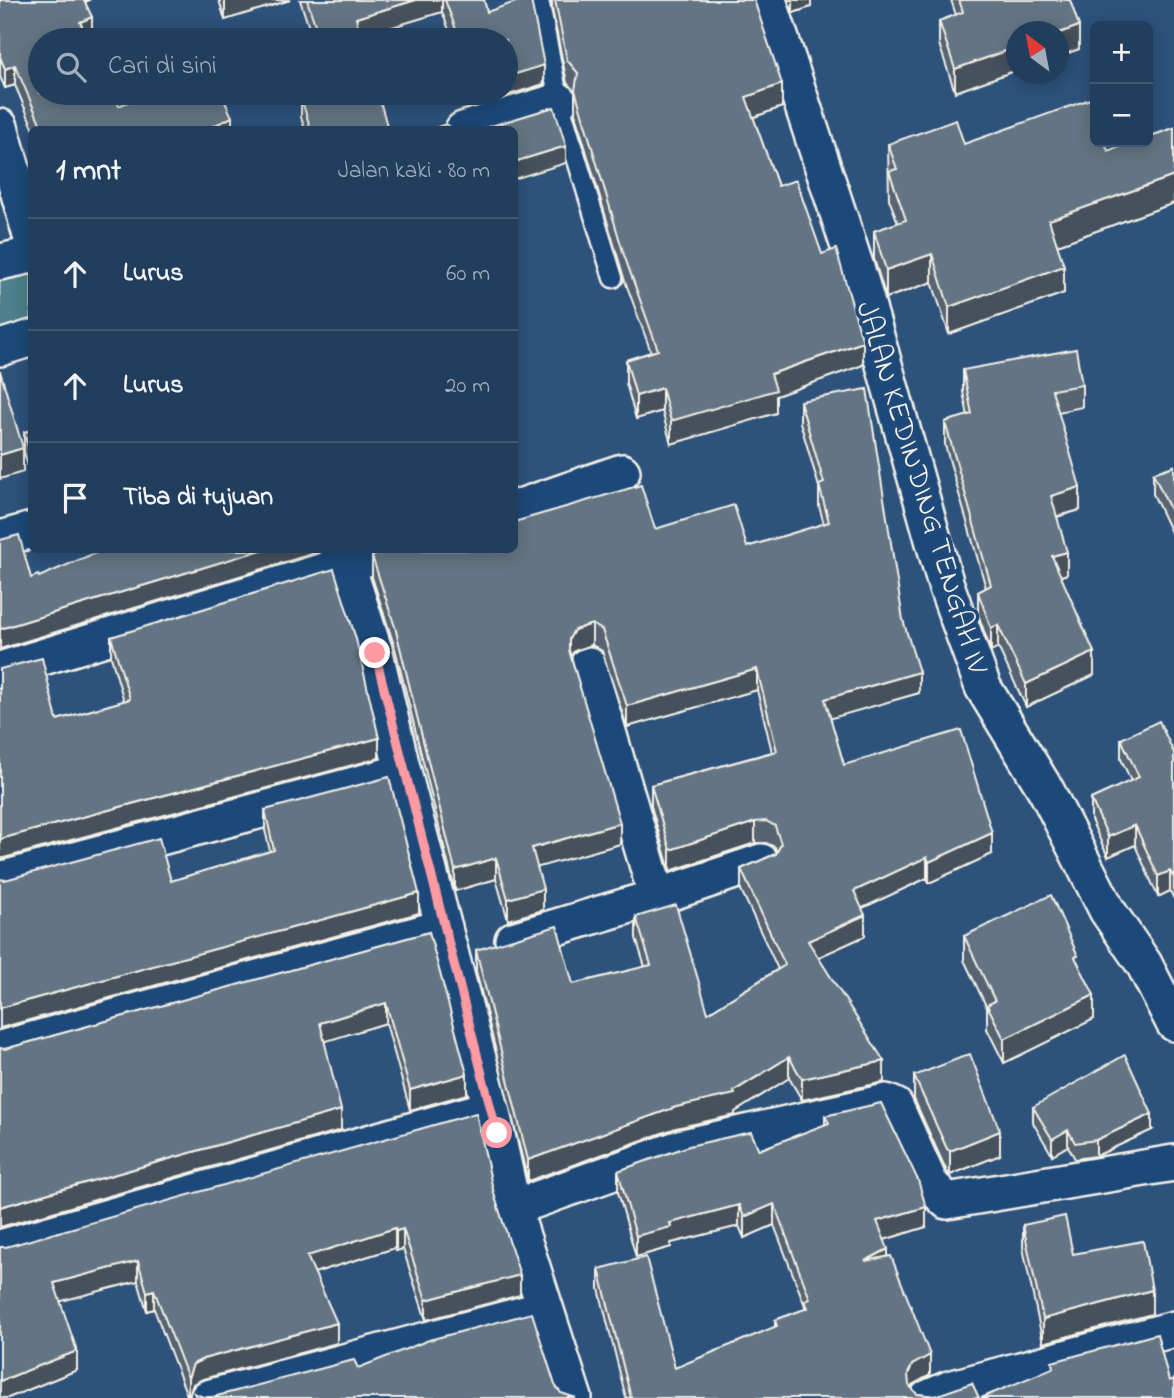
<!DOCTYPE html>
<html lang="id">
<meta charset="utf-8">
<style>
body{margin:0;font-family:"Indie Flower",sans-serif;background:#2e4966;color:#f1f3f6}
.controls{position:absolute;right:21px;top:21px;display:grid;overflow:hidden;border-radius:10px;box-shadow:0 4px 18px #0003}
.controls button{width:63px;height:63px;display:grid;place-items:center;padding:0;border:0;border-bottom:2px solid #3f5772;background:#223e5d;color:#f1f3f6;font:35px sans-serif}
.compass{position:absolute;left:1006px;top:21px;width:63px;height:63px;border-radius:50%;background:#223e5d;box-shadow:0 4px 18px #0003;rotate:328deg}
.stop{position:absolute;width:21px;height:21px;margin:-16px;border:5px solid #ff9aa2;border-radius:50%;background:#fff}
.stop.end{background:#ff9aa2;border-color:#fff;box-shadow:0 2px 7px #0008}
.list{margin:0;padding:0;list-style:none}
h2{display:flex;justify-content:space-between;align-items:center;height:91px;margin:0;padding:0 28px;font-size:30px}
h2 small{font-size:23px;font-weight:400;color:#a2aebc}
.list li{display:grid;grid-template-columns:46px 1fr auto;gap:21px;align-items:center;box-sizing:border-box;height:112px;padding:0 28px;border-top:2px solid #3f5772}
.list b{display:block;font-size:26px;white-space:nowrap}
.list em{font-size:23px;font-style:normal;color:#a2aebc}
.icon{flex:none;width:38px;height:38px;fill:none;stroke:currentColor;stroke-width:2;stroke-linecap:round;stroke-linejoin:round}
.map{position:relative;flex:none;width:1174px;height:1398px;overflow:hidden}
.search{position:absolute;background:#223e5d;box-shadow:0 4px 18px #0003;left:28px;top:28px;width:490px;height:77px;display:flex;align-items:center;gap:18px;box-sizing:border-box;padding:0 24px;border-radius:38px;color:#a2aebc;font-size:26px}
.panel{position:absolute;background:#223e5d;box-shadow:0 4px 18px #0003;left:28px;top:126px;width:490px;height:427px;border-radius:10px}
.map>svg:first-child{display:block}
</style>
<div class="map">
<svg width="1174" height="1398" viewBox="0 0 1174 1398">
<rect width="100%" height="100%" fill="#2d527c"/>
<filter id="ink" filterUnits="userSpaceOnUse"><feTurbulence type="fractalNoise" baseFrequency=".0143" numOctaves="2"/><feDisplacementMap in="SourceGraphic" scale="14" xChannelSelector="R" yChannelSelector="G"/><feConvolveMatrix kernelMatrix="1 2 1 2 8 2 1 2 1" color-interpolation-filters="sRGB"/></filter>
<g filter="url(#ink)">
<path fill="#4d808c" stroke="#a0b8ba" stroke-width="2" d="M31,258V329L0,338V267Z"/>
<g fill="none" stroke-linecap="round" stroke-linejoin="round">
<defs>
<path id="service" d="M539,0L559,101L613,278"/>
<g id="minor">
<path d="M768,0L861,283L946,585L983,687L1047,792L1107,910L1144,964L1174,1023"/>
<path d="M0,127L32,239"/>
<path d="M463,130L559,101"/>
<path d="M0,262L32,255"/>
<path d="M0,348L32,338"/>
<path d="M514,509L622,472"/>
<path d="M0,539L32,530"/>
<path d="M338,550L347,565L375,653L403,772L491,1108L513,1208L574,1398"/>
<path d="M588,665L657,897"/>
<path d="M0,670L393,550"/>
<path d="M0,880L403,772"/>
<path d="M513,940L657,897L761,862"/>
<path d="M0,1049L444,927"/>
<path d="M513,1208L683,1147L886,1102L895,1106L930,1184L947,1201L1174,1163"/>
<path d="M0,1248L491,1108"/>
<path d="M208,1398L544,1309"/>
<path d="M928,1398L949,1389L1174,1329"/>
</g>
</defs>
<use href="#service" stroke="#f4f1e8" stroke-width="23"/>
<use href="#minor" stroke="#f4f1e8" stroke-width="40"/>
<use href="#service" stroke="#1f4a7a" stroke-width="18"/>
<use href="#minor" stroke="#1f4a7a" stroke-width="35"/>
</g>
<g fill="#566472" stroke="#f4f1e8" stroke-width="2">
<path d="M0,0H90L85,2L92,36L88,38L119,106L232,130H34L15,85L5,88L0,77Z"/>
<path d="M219,0H290L225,20Z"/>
<path d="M300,0H484L487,12L544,84L469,107L465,97V93H506V40H453L442,12L361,36L362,40H313Z"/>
<path d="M552,0H754L782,107L753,117L778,186L822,254L863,365L776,396V413L671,444L662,411L636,419L626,383V360L651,352L624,278L575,113V92L567,83L552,9Z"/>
<path d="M788,0H811V7L793,13Z"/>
<path d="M951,0H1070L1079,49L1059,56V32H1017V70L955,92L939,44V21L956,15Z"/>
<path d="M301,98L387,130H305L301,117Z"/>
<path d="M1174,128V203L1057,245L1064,293L949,334L932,282L886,298L874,259V231L898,223L889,199L888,144H964L1108,151Z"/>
<path d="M963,370L1082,385V407L1058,412L1080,510L1057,517L1067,574L1061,576L1094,675L1026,707L998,647L991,651L978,614V592L986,588L945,445V422L968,416L963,392Z"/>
<path d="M800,401L903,620L919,693L830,718L844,765L992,854L929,883L927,878L862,908L865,936L818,957L884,1082L802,1100L789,1078L735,1112V1115L676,1128L528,1181L476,971V950L573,984L645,967L636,938V917L708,1013L778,969L741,890V869L777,853L775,847L766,843H755L670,871L651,806V785L772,752L757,690L627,727L602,651L592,645L574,651L571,656L620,844L537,867L543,910L508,920L496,879L455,891L395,648L372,577V556L655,529L747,547L824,524L819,506V487L800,422Z"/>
<path d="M32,430V480L24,452V432Z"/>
<path d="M1174,466V539L1153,494V473Z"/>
<path d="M111,637L379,758L57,720L124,701L111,657Z"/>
<path d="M1121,739L1174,753V899L1170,891L1158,897L1135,845L1108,857L1091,820V799L1131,781L1121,759Z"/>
<path d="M265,810L419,913L171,881L270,851L265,830Z"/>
<path d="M429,932L467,1094L410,1110L386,1023L324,1041L341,1130L5,1049Z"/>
<path d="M964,936L1078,962L1094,1019L1004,1063L987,1029V1008L964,960Z"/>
<path d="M914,1076L1000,1155L950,1175L947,1172L914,1099Z"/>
<path d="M1033,1107L1152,1130L1096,1156L1075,1159L1068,1146L1052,1155L1033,1123Z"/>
<path d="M825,1116L926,1227L884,1240L888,1257L930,1375L912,1385L911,1387L917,1394L935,1396L979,1398H626L599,1289V1269L675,1368L775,1327V1320L805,1309V1306L774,1225L744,1238L739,1226L671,1243V1247L636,1257L618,1192V1171L759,1150L825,1125Z"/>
<path d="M494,1194L520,1295L426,1320L403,1249L396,1251L395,1248L314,1273L337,1343L203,1379L193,1384L188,1398L154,1309L147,1311L138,1281L60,1301L77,1370L8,1398H0L6,1247Z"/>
<path d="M1023,1225L1073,1254L1152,1314L1043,1343L1023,1248Z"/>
</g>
<g fill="#46515c" stroke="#f4f1e8" stroke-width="2">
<path d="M225,0H290L225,20Z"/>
<path d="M416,0H442V12L356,38V18Z"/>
<path d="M793,0H811V7L793,13Z"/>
<path d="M92,17V36L84,40L80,22Z"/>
<path d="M1079,26V49L1059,56V33Z"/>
<path d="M1017,47V70L955,92V69Z"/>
<path d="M15,65V85L5,88V69Z"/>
<path d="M544,65V84L469,107V93H506V77Z"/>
<path d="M782,84V107L746,120V97Z"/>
<path d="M232,117V130H205Z"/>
<path d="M387,126V130H375Z"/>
<path d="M566,146V163L514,179V162Z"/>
<path d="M1174,176V203L1049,248V220Z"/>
<path d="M932,254V282L886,298V270Z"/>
<path d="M1064,266V293L949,334V307Z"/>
<path d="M863,342V365L776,396V413L671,444V421L771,374Z"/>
<path d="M662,388V411L636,419V396Z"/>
<path d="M23,448V472L0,479V455Z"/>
<path d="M1080,487V510L1051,518V496Z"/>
<path d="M261,550H318V552L0,649V629Z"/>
<path d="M1067,552V574L1052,579V556Z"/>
<path d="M592,624V645L574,651L569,660V639L574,630Z"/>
<path d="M998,625V647L991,651V628Z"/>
<path d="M1094,652V675L1026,707V684Z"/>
<path d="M757,669V690L627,727V706Z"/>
<path d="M919,672V693L825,720V699Z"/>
<path d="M379,738V758L0,859V839Z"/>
<path d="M755,822V843L670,871V850Z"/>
<path d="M620,823V844L532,869V848Z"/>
<path d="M1135,825V845L1108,857V837Z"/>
<path d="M992,833V854L929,883V862Z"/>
<path d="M927,857V878L854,912V891Z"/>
<path d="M496,858V879L455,891V870Z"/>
<path d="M1170,871V891L1158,897V876Z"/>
<path d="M543,889V910L508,920V899Z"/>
<path d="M419,893V913L0,1028V1008Z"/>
<path d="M865,915V936L808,962V941Z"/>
<path d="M1094,995V1019L1004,1063V1039Z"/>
<path d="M386,1003V1023L320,1043V1023Z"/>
<path d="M789,1057V1078L735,1112V1115L676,1128L528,1181V1160L676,1107L734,1091Z"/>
<path d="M884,1061V1082L802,1100V1079Z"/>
<path d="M467,1074V1094L410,1110V1090Z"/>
<path d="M341,1110V1130L0,1227V1207Z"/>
<path d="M1152,1114V1130L1096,1156V1140Z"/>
<path d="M1068,1130V1146L1052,1155V1139Z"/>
<path d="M1000,1131V1155L950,1175V1151Z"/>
<path d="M774,1204V1225L744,1238V1217Z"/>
<path d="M739,1205V1226L671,1243V1247L636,1257V1236L670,1223Z"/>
<path d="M926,1207V1227L877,1242V1221Z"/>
<path d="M395,1228V1248L307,1275V1256Z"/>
<path d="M403,1229V1249L396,1251V1231Z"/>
<path d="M888,1249V1269L865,1261Z"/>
<path d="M138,1261V1281L54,1303V1283Z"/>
<path d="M520,1275V1295L426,1320V1300Z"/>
<path d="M154,1290V1309L147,1311V1292Z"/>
<path d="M1152,1290V1314L1043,1343V1319Z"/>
<path d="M337,1323V1343L203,1379L193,1384L188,1398V1378L193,1364L203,1359Z"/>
<path d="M77,1351V1370L8,1398H0V1381Z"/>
<path d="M930,1355V1375L912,1385L908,1395V1374L912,1365Z"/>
</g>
<g fill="#647484" stroke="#f4f1e8" stroke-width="2">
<path d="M0,0H84L92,17L80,22L89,40H40V93H113L119,106L147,93H221L232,117L205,130H43L15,65L5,69L0,57Z"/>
<path d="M307,0H416L356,18L362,40H320Z"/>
<path d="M445,0H484L487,12L521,0H531L544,65L506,77V40H460Z"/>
<path d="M555,0H754L782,84L746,97L778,186L796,180L822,254L836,249L863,342L771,374L776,390L671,421L662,388L636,396L626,360L658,350L624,255L575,90L578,73L567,60Z"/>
<path d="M959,0H1070L1079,26L1059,33V32H1017V47L955,69L939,21L963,12Z"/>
<path d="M319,93H378L387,126L375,130H311L301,98Z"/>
<path d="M1090,99L1095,113V142H1105L1108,151L1134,142H1148V137L1174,128V176L1049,220L1064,266L949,307L932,254L886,270L874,231L906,220L889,171L897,169L888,144L956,120L964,144Z"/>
<path d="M554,107L566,146L514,162V130H478Z"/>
<path d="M446,124L454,130H429Z"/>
<path d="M1076,349L1082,385L1052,390L1080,487L1051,496L1067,552L1052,556L1094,652L1026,684L998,625L991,628L978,592L991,585L945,422L972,414L963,370Z"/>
<path d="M0,371L23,448L0,455Z"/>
<path d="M867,389L903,620L919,672L825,699L844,765L961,730L992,833L929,862L927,857L854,891L865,915L808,941L884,1061L802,1079L789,1057L734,1091L735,1094L676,1107L528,1160L476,950L557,926L573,984L651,965L636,917L676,905L708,1013L785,965L741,869L776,854L781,844L775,826L766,821L755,822L670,850L651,785L777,751L757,669L627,706L602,630L592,624L574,630L569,639V650L620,823L532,848L543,889L508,899L496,858L455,870L395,627L372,556L392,550H514V522L641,485L655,529L734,505L747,547L829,522L819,485L824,483L800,401Z"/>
<path d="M32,430V460L24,432Z"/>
<path d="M1174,466V518L1153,473Z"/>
<path d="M19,535L31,578L38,575L39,577L102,550H261L0,629V540Z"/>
<path d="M334,569L356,639L379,738L0,839V669L42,658L57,720L130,699L111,637Z"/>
<path d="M1159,721L1174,753V878L1170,871L1158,876L1135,825L1108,837L1091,799L1139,777L1121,739Z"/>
<path d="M389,777L419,893L0,1008V879L5,880L159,838L171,881L274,850L265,810Z"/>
<path d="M1051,895L1078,956L1075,957L1094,995L1004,1039L987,1005L995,1001L964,936Z"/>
<path d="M429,932L467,1074L410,1090L386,1003L320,1023L341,1110L0,1207V1048L5,1049Z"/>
<path d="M970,1054L1000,1131L950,1151L947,1149L914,1076Z"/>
<path d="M1125,1055L1152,1114L1096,1140L1075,1143L1068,1130L1052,1139L1033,1107Z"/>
<path d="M881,1103L918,1180L926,1207L877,1221L888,1249L865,1261L891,1256L930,1355L912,1365L908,1374L909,1385L917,1394L935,1396L972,1383L979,1398H631L599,1269L646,1257L675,1368L777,1326L775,1320L808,1308L805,1301L810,1299L774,1204L744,1217L739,1205L670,1223L671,1227L636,1236L618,1171L689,1146L751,1132L759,1150L829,1123L825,1116Z"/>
<path d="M476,1113L494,1194L520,1275L426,1300L403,1229L396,1231L395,1228L307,1256L337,1323L203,1359L193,1364L188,1378L154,1290L147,1292L138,1261L54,1283L77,1351L0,1381V1247H6Z"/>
<path d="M1065,1216L1073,1254L1143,1241L1152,1290L1043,1319L1023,1225Z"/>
<path d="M532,1313L555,1385L561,1393L576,1398H196L194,1393L203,1397H213L354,1360L358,1368L429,1340Z"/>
<path d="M1157,1334L1169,1381L1174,1379V1398H981L1053,1368L1052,1362Z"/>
</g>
</g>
<g fill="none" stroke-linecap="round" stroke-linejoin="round" filter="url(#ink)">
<path stroke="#ff9aa2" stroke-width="9" d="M375,653L497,1133"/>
</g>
<g text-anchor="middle" stroke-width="7" stroke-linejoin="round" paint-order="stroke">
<g font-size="30" fill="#f4f1e8" stroke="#1f4a7a">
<text transform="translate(923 487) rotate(73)" y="10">JALAN KEDINDING TENGAH IV</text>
</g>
</g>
</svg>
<div class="controls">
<button>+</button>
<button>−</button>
</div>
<svg class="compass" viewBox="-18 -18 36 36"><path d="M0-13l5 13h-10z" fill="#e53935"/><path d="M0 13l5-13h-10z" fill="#a2aebc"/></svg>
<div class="stop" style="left:497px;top:1133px"></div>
<div class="stop end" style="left:375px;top:653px"></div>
<div class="search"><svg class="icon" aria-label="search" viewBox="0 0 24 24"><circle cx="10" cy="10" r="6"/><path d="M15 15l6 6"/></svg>Cari di sini</div>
<section class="panel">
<h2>1 mnt<small>Jalan kaki · 80 m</small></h2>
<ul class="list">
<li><svg class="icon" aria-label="ahead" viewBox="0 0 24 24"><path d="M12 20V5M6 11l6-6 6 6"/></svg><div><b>Lurus</b></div><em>60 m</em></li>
<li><svg class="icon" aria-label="ahead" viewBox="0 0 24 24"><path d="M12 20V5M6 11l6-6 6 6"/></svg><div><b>Lurus</b></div><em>20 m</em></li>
<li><svg class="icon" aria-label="arrive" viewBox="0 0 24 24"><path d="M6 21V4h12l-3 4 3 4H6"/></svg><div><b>Tiba di tujuan</b></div></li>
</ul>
</section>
</div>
